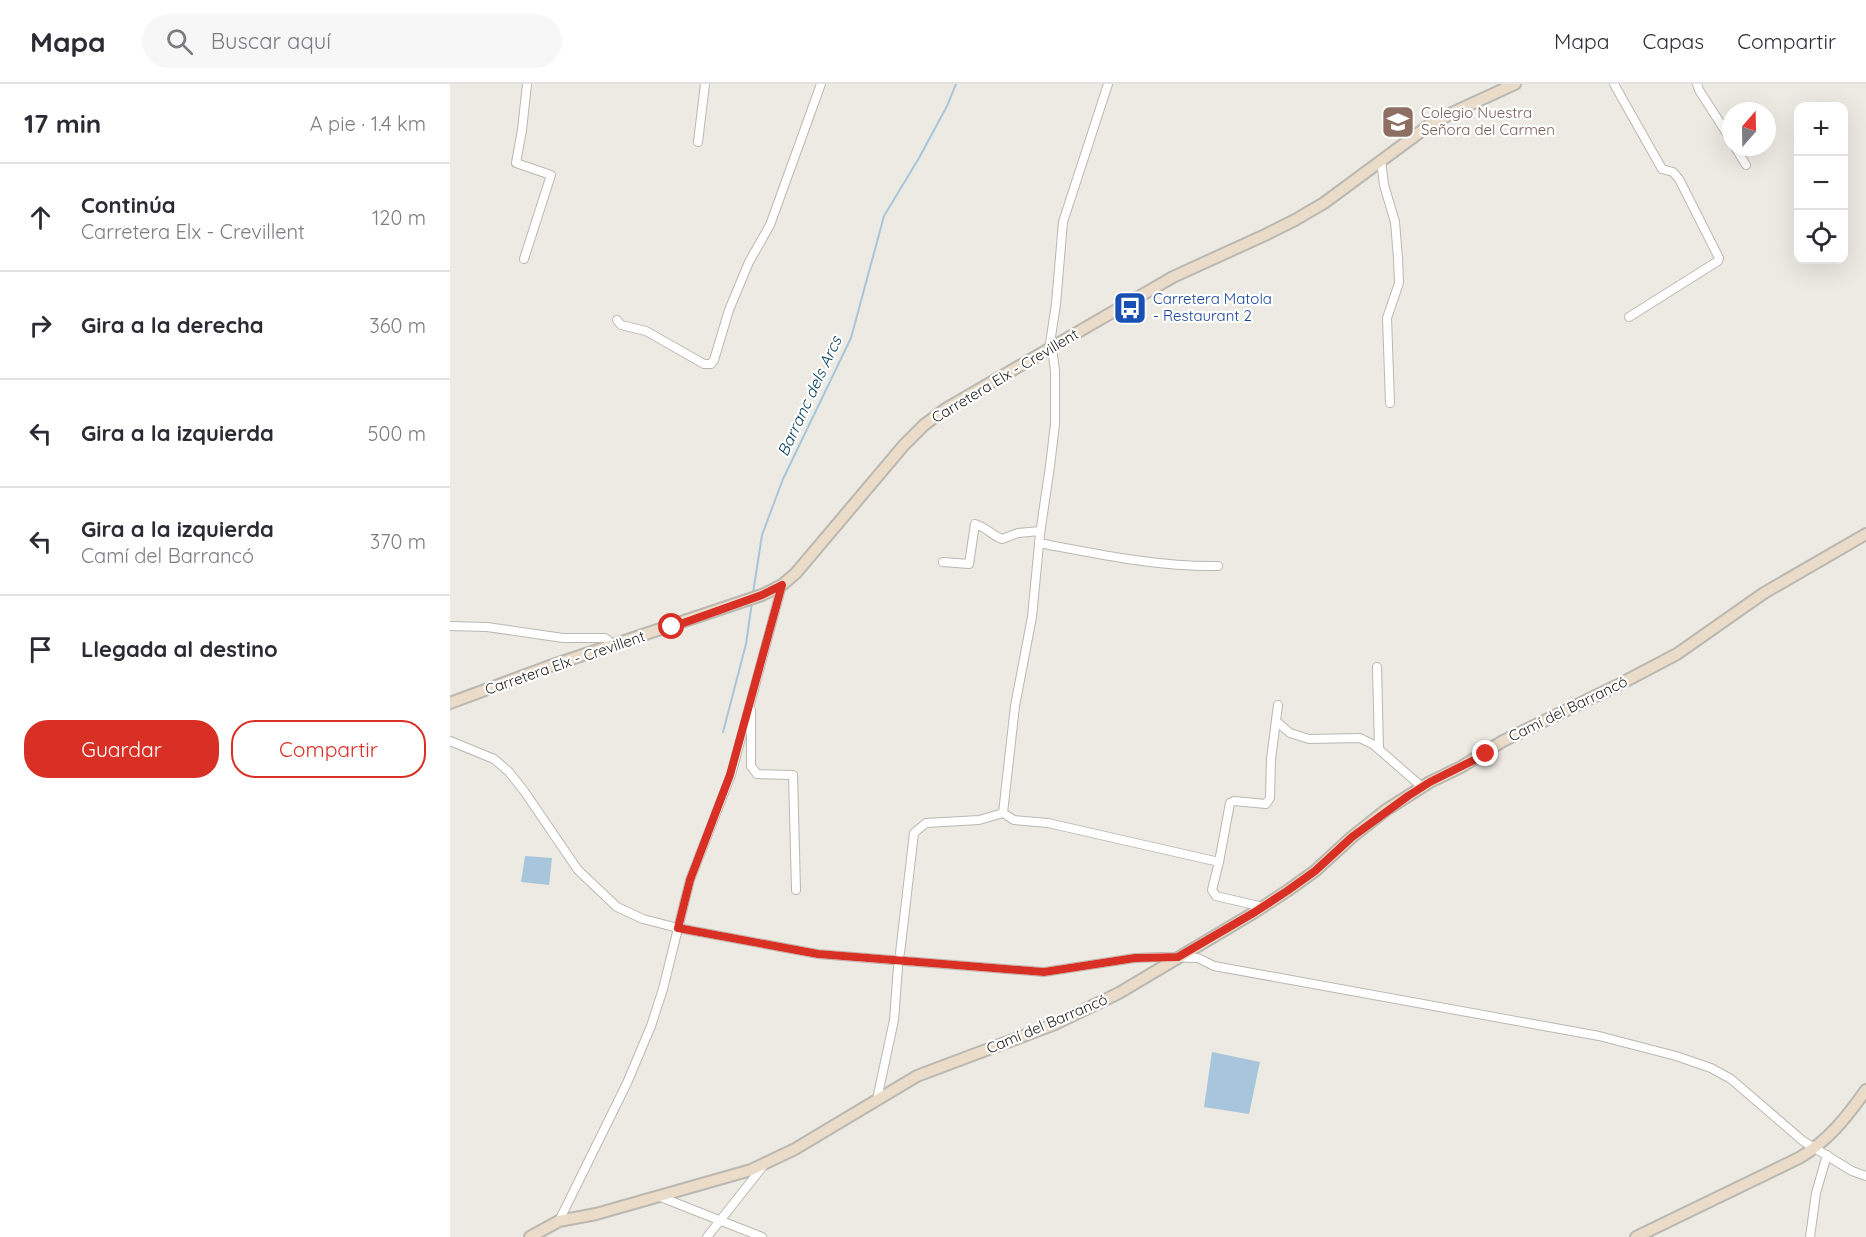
<!DOCTYPE html>
<html lang="es">
<meta charset="utf-8">
<style>
body{margin:0;font-family:Quicksand,sans-serif;background:#f7f7f7;color:#2b2b33}
.controls{position:absolute;right:18px;top:18px;display:grid;overflow:hidden;border-radius:12px;box-shadow:0 6px 24px #0002}
.controls button{width:54px;height:54px;display:grid;place-items:center;padding:0;border:0;border-bottom:2px solid #e1e1e2;background:#fff;color:#2b2b33;font:30px sans-serif}
.compass{position:absolute;left:1272px;top:18px;width:54px;height:54px;border-radius:50%;background:#fff;box-shadow:0 6px 24px #0002;rotate:20deg}
.stop{position:absolute;width:18px;height:18px;margin:-14px;border:4px solid #d93025;border-radius:50%;background:#fff}
.stop.end{background:#d93025;border-color:#fff;box-shadow:0 2px 6px #0008}
.list{margin:0;padding:0;list-style:none}
h2{display:flex;justify-content:space-between;align-items:center;height:78px;margin:0;padding:0 24px;font-size:26px}
h2 small{font-size:20px;font-weight:400;color:#7c7c81}
.list li{display:grid;grid-template-columns:39px 1fr auto;gap:18px;align-items:center;box-sizing:border-box;height:108px;padding:0 24px;border-top:2px solid #e1e1e2}
.list b{display:block;font-size:22px;white-space:nowrap}
.list p{margin:0;font-size:20px;white-space:nowrap;color:#7c7c81}
.list em{font-size:20px;font-style:normal;color:#7c7c81}
.actions{display:flex;gap:12px;padding:18px 24px}
.actions a{flex:1;padding:14px 0;border:2px solid #d93025;border-radius:24px;text-align:center;font-size:21px;color:#d93025}
.actions .main{background:#d93025;color:#fff}
.icon{flex:none;width:33px;height:33px;fill:none;stroke:currentColor;stroke-width:2;stroke-linecap:round;stroke-linejoin:round}
.map{position:relative;flex:none;width:1416px;height:1153px;overflow:hidden}
header{display:flex;align-items:center;gap:36px;box-sizing:border-box;height:84px;padding:0 30px;background:#fff;border-bottom:2px solid #e1e1e2}
header strong{font-size:28px}
nav{display:flex;gap:33px;margin-inline-start:auto;font-size:21px}
.search{width:420px;height:54px;background:#f7f7f7;display:flex;align-items:center;gap:15px;box-sizing:border-box;padding:0 21px;border-radius:33px;color:#7c7c81;font-size:22px}
main{display:flex}
aside{flex:1;background:#fff}
.map>svg:first-child{display:block}
</style>
<header>
<strong>Mapa</strong>
<div class="search"><svg class="icon" aria-label="search" viewBox="0 0 24 24"><circle cx="10" cy="10" r="6"/><path d="M15 15l6 6"/></svg>Buscar aquí</div>
<nav><a>Mapa</a><a>Capas</a><a>Compartir</a></nav>
</header>
<main>
<aside>
<h2>17 min<small>A pie · 1.4 km</small></h2>
<ul class="list">
<li><svg class="icon" aria-label="ahead" viewBox="0 0 24 24"><path d="M12 20V5M6 11l6-6 6 6"/></svg><div><b>Continúa</b><p>Carretera Elx - Crevillent</p></div><em>120 m</em></li>
<li><svg class="icon" aria-label="right" viewBox="0 0 24 24"><path d="M7 20v-9h11M14 6l5 5-5 5"/></svg><div><b>Gira a la derecha</b></div><em>360 m</em></li>
<li><svg class="icon" aria-label="left" viewBox="0 0 24 24"><path d="M17 20v-9H6M10 6l-5 5 5 5"/></svg><div><b>Gira a la izquierda</b></div><em>500 m</em></li>
<li><svg class="icon" aria-label="left" viewBox="0 0 24 24"><path d="M17 20v-9H6M10 6l-5 5 5 5"/></svg><div><b>Gira a la izquierda</b><p>Camí del Barrancó</p></div><em>370 m</em></li>
<li><svg class="icon" aria-label="arrive" viewBox="0 0 24 24"><path d="M6 21V4h12l-3 4 3 4H6"/></svg><div><b>Llegada al destino</b></div></li>
</ul>
<div class="actions"><a class="main">Guardar</a><a>Compartir</a></div>
</aside>
<div class="map">
<svg width="1416" height="1153" viewBox="0 0 1416 1153">
<rect width="100%" height="100%" fill="#eceae3"/>
<g fill="#a8c6db">
<path d="M75,772L102,774L99,801L71,798Z"/>
<path d="M762,968L810,978L799,1030L754,1023Z"/>
</g>
<g fill="none" stroke-linecap="round" stroke-linejoin="round">
<g stroke="#a8c6db" stroke-width="2">
<path d="M303,509L312,451L333,395L401,254L434,132L469,74L497,22L506,0"/>
<path d="M273,648L296,560L302,518"/>
</g>
<defs>
<g id="street">
<path d="M1164,0L1212,85L1223,88L1229,95L1269,174L1268,177L1179,233"/>
<path d="M1247,0L1249,6L1281,56"/>
<path d="M248,58L255,0"/>
<path d="M1285,63L1296,81"/>
<path d="M931,76L934,101L945,138L948,174L949,199L937,234L940,319"/>
<path d="M74,175L101,91L66,79L72,46L77,0"/>
<path d="M167,236L171,241L196,247L254,280H261L264,276L279,226L299,178L320,141L371,0"/>
<path d="M599,266L606,220L613,138L658,0"/>
<path d="M589,459C648,470 708,483 768,482"/>
<path d="M493,478L519,480L525,440C536,443 541,451 552,455L568,449L590,447"/>
<path d="M0,542L37,543L113,554H155L164,561"/>
<path d="M927,583L929,665"/>
<path d="M301,626V682L307,690L343,691L346,806"/>
<path d="M826,637L840,649L859,655L910,654L924,661L972,703"/>
<path d="M0,657L44,675L59,688L74,707L128,786L167,823L193,835L228,844L368,870L429,875L594,888L685,874L712,873L748,874L764,882L1149,952L1226,972L1261,984L1281,995L1353,1057L1402,1087L1416,1092"/>
<path d="M553,729L565,622L582,533L590,450L600,382L605,340V287L602,263"/>
<path d="M553,729L564,736L598,739L769,778L780,719L784,717L816,720L820,714L821,675L828,621"/>
<path d="M769,778L762,806L766,812L813,823"/>
<path d="M450,869L464,749L476,739L529,736L553,729"/>
<path d="M427,1015L444,936L448,883"/>
<path d="M208,1112L312,1153"/>
<path d="M109,1137L177,999L201,942L213,905L240,796L281,691L332,501"/>
<path d="M257,1153L314,1081"/>
<path d="M1360,1153L1366,1109L1377,1071"/>
</g>
<g id="secondary">
<path d="M0,619L97,583L312,511L332,501L346,489L454,361L474,341L497,324L723,193L815,151L845,136L874,119L981,40L1004,28L1065,0"/>
<path d="M80,1153L109,1137L146,1130L301,1086L345,1065L467,992L605,940L669,909L805,828L837,807L865,787L902,753L936,726L980,698L1011,683L1053,657L1170,600L1227,570L1314,509L1416,450"/>
<path d="M1186,1153L1349,1074C1378,1057 1396,1034 1416,1006"/>
</g>
</defs>
<use href="#street" stroke="#bab8b0" stroke-width="10"/>
<use href="#secondary" stroke="#bab8b0" stroke-width="14"/>
<use href="#street" stroke="#fff" stroke-width="8"/>
<use href="#secondary" stroke="#ebdcc9" stroke-width="10"/>
</g>
<g fill="none" stroke-linecap="round" stroke-linejoin="round">
<path stroke="#d93025" stroke-width="8" d="M222,543L312,511L332,501L280,691L240,796L228,844L368,870L594,888L685,874L728,873L805,828L837,807L865,787L902,753L958,712L980,698L1036,670"/>
</g>
<defs>
<symbol id="school-square" viewBox="-11 -11 22 22"><rect x="-9" y="-9" width="18" height="18" rx="4" fill="#8d6e63" stroke="#fff"/><path d="M0-5L7-2L0 1L-7-2ZM-4 1L0 2.5L4 1V4Q0 6-4 4Z" fill="#fff"/></symbol>
<symbol id="bus-square" viewBox="-11 -11 22 22"><rect x="-9" y="-9" width="18" height="18" rx="4" fill="#1a4fb4" stroke="#fff"/><path d="M-5-6H5V4H4V6H2V4H-2V6H-4V4H-5ZM-3.5-4V0h7V-4ZM-3.5 1.2v1.5H-2V1.2ZM2 1.2v1.5H3.5V1.2Z" fill="#fff"/></symbol>
</defs>
<g fill-rule="evenodd">
<use href="#school-square" x="929" y="19" width="38" height="38"/>
<use href="#bus-square" x="661" y="205" width="38" height="38"/>
</g>
<g text-anchor="middle" stroke-width="4.5" stroke-linejoin="round" paint-order="stroke">
<g font-size="15" fill="#785e54" stroke="#fff" text-anchor="start">
<text x="971" y="34">Colegio Nuestra<tspan x="971" dy="17">Señora del Carmen</tspan></text>
</g>
<g font-size="15" fill="#164399" stroke="#fff" text-anchor="start">
<text x="703" y="220">Carretera Matola<tspan x="703" dy="17">- Restaurant 2</tspan></text>
</g>
<g font-size="15" fill="#1d1c19" stroke="#fff">
<text transform="translate(555 292) rotate(-31)" y="5">Carretera Elx - Crevillent</text>
<text transform="translate(115 579) rotate(-19)" y="5">Carretera Elx - Crevillent</text>
<text transform="translate(1118 625) rotate(-26)" y="5">Camí del Barrancó</text>
<text transform="translate(597 940) rotate(-23)" y="5">Camí del Barrancó</text>
</g>
<g font-size="16" font-style="italic" fill="#003b57" stroke="#fff">
<text transform="translate(359 312) rotate(-65)" y="6">Barranc dels Arcs</text>
</g>
</g>
</svg>
<div class="controls">
<button>+</button>
<button>−</button>
<button><svg class="icon" aria-label="locate" viewBox="0 0 24 24"><circle cx="12" cy="12" r="6"/><path d="M12 2v4M12 18v4M2 12h4M18 12h4"/></svg></button>
</div>
<svg class="compass" viewBox="-18 -18 36 36"><path d="M0-13l5 13h-10z" fill="#e53935"/><path d="M0 13l5-13h-10z" fill="#7c7c81"/></svg>
<div class="stop" style="left:222px;top:543px"></div>
<div class="stop end" style="left:1036px;top:670px"></div>
</div>
</main>
